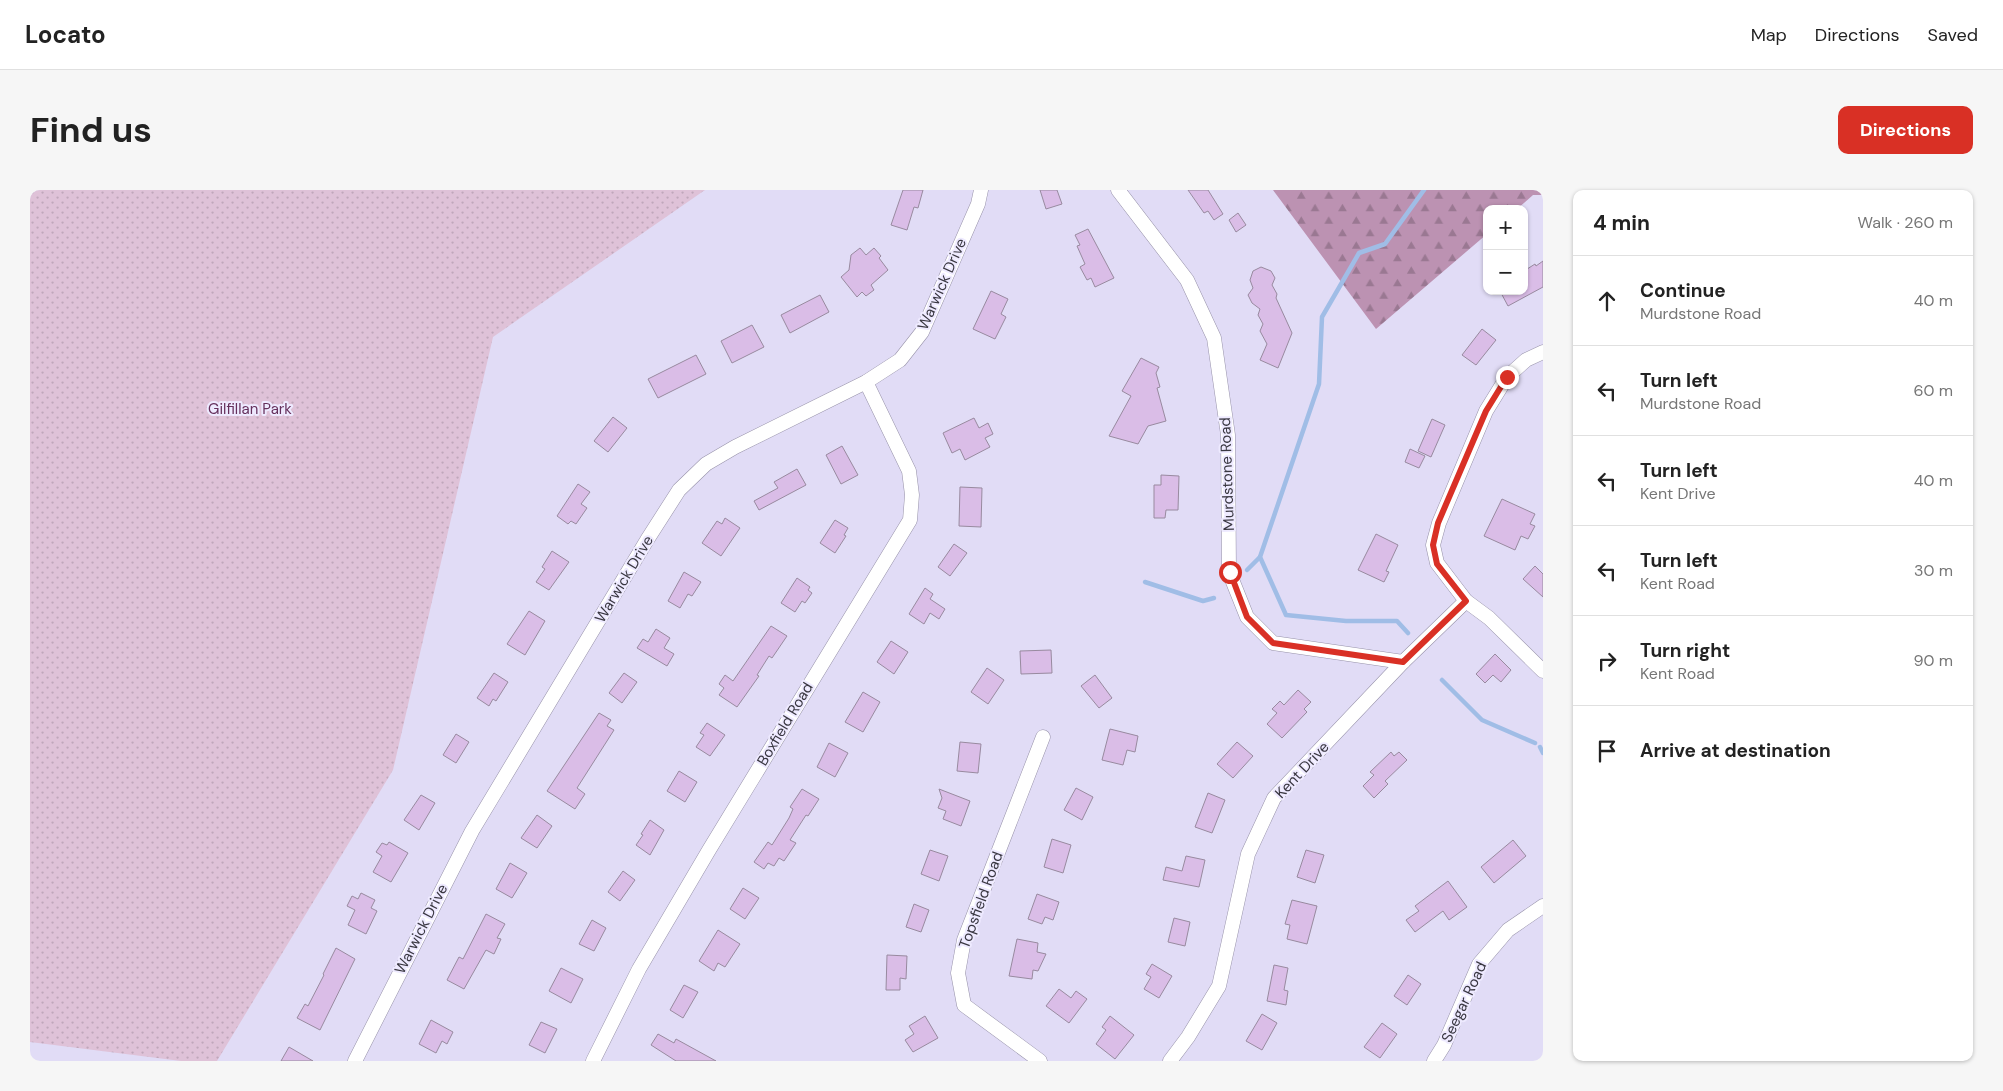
<!DOCTYPE html>
<meta charset="utf-8">
<style>
body{margin:0;font-family:"DM Sans",sans-serif;background:#f6f6f6;color:#222}
.controls{position:absolute;right:15px;top:15px;display:grid;overflow:hidden;border-radius:10px;box-shadow:0 1px 4px #0004}
.controls button{width:45px;height:45px;display:grid;place-items:center;padding:0;border:0;border-bottom:1px solid #e0e0e0;background:#fff;color:#222;font:25px sans-serif}
.stop{position:absolute;width:15px;height:15px;margin:-11px;border:4px solid #d93025;border-radius:50%;background:#fff}
.stop.end{background:#d93025;border-color:#fff;box-shadow:0 1px 5px #0008}
.list{margin:0;padding:0;list-style:none}
h2{display:flex;justify-content:space-between;align-items:center;height:65px;margin:0;padding:0 20px;font-size:21px}
h2 small{font-size:16px;font-weight:400;color:#767676}
.list li{display:grid;grid-template-columns:32px 1fr auto;gap:15px;align-items:center;box-sizing:border-box;height:90px;padding:0 20px;border-top:1px solid #e0e0e0}
.list b{display:block;font-size:19px;white-space:nowrap}
.list p{margin:0;font-size:16px;white-space:nowrap;color:#767676}
.list em{font-size:16px;font-style:normal;color:#767676}
.icon{flex:none;width:28px;height:28px;fill:none;stroke:currentColor;stroke-width:2;stroke-linecap:round;stroke-linejoin:round}
.map{position:relative;flex:none;width:1513px;height:871px;overflow:hidden;border-radius:10px}
header{display:flex;align-items:center;gap:30px;box-sizing:border-box;height:70px;padding:0 25px;background:#fff;border-bottom:1px solid #e0e0e0}
header strong{font-size:24px}
nav{display:flex;gap:28px;margin-inline-start:auto;font-size:18px}
.intro{display:flex;align-items:center;justify-content:space-between;box-sizing:border-box;height:120px;padding:0 30px}
h1{margin:0;font-size:35px}
.button{padding:12px 22px;border-radius:10px;background:#d93025;color:#fff;font-size:18px;font-weight:700}
main{display:flex;gap:30px;padding:0 30px}
aside{flex:1;background:#fff;border-radius:10px;box-shadow:0 1px 4px #0004}
.map>svg:first-child{display:block}
</style>
<header>
<strong>Locato</strong>
<nav><a>Map</a><a>Directions</a><a>Saved</a></nav>
</header>
<div class="intro"><h1>Find us</h1><a class="button">Directions</a></div>
<main>
<div class="map">
<svg width="1513" height="871" viewBox="0 0 1513 871">
<defs>
<pattern id="forest-firs" width="22" height="20" patternUnits="userSpaceOnUse" patternTransform="scale(1.25)"><rect width="22" height="20" fill="#bc92b2"/><path d="M5 1l3.5 6h-7zM16 11l3.5 6h-7z" fill="#9a7892"/></pattern>
<pattern id="park-dots" width="8" height="8" patternUnits="userSpaceOnUse" patternTransform="scale(1.25)"><rect width="8" height="8" fill="#dfc2d8"/><path d="M2 2h.1M6 6h.1" fill="none" stroke="#c0a7bb" stroke-width="1.8" stroke-linecap="round"/></pattern>
</defs>
<rect width="100%" height="100%" fill="#e1dcf6"/>
<path fill="url(#forest-firs)" d="M1243,0H1513V5H1503L1487,19H1457V44L1346,139Z"/>
<path fill="url(#park-dots)" d="M0,0H675L463,147L363,580L187,871H151L0,852Z"/>
<g fill="none" stroke-linecap="round" stroke-linejoin="round">
<g stroke="#a0bde6" stroke-width="4.5">
<path d="M1217,380L1230,367"/>
<path d="M1115,392L1173,411L1184,408"/>
<path d="M1378,443L1367,431H1316L1256,425L1230,367L1289,194L1292,127L1329,63L1355,54L1394,0"/>
<path d="M1412,490L1452,530L1505,553"/>
<path d="M1510,557L1513,563"/>
</g>
</g>
<g fill="#dabde7" stroke="#988a9f">
<path d="M873,0H893L888,18L884,17L877,40L861,35Z"/>
<path d="M1010,0H1027L1032,14L1016,19Z"/>
<path d="M1158,0H1178L1193,24L1184,30L1178,21L1174,23Z"/>
<path d="M1208,23L1216,35L1206,42L1199,30Z"/>
<path d="M1058,39L1084,88L1065,97L1061,88L1057,90L1050,77L1055,74L1047,56L1050,55L1045,45Z"/>
<path d="M830,58L836,65L844,58L851,66L849,68L858,80L841,95L844,100L836,106L832,102L827,107L811,87L819,80L821,65Z"/>
<path d="M1513,71V97L1478,116L1470,101H1494V81L1505,74L1506,76Z"/>
<path d="M1231,77L1241,81L1245,88L1242,95L1247,104L1246,108L1262,143L1248,178L1230,170L1237,154L1230,141L1233,134L1228,125L1230,119L1222,113L1218,105L1223,98L1220,90L1223,81Z"/>
<path d="M961,101L978,109L971,124L976,127L965,149L943,139Z"/>
<path d="M790,105L799,122L760,143L751,125Z"/>
<path d="M722,135L734,157L702,173L691,151Z"/>
<path d="M1452,139L1466,150L1446,175L1432,165Z"/>
<path d="M666,165L676,184L628,208L618,189Z"/>
<path d="M1111,168L1129,177L1126,183L1130,197L1127,198L1136,231L1118,236L1108,254L1079,246L1101,206L1092,201Z"/>
<path d="M583,227L597,238L578,262L564,251Z"/>
<path d="M944,228L949,238L958,233L963,244L955,248L960,257L935,270L930,259L922,263L913,243Z"/>
<path d="M1402,229L1415,235L1401,267L1388,261Z"/>
<path d="M812,256L828,285L811,294L796,265Z"/>
<path d="M1380,259L1395,266L1389,278L1375,272Z"/>
<path d="M767,279L776,295L729,320L724,311L748,298L744,292Z"/>
<path d="M1131,285L1149,286L1148,320H1136L1135,328H1124V295H1131Z"/>
<path d="M548,294L560,302L551,314L557,318L546,334L541,331L538,334L527,326Z"/>
<path d="M930,297L952,298L951,337L929,336Z"/>
<path d="M1472,309L1505,324L1500,334L1505,336L1498,349L1491,346L1485,360L1454,346Z"/>
<path d="M695,328L710,338L691,366L672,353L687,331L692,334Z"/>
<path d="M805,330L818,338L814,345L816,346L805,363L790,353Z"/>
<path d="M1346,344L1368,355L1356,381L1359,382L1354,392L1328,380Z"/>
<path d="M924,354L937,363L920,386L908,377Z"/>
<path d="M522,361L539,372L519,400L506,392L515,379L512,377Z"/>
<path d="M1505,376L1513,384V407L1493,389Z"/>
<path d="M654,382L671,392L662,406L658,404L650,418L638,411Z"/>
<path d="M767,388L780,397L778,400L782,403L775,413L772,411L765,422L751,413Z"/>
<path d="M895,398L903,404L900,409L915,419L909,429L900,423L894,434L879,424Z"/>
<path d="M499,421L515,431L495,465L477,454Z"/>
<path d="M741,436L757,446L742,468L739,466L727,485L729,486L707,517L689,505L694,498L689,494L695,485L703,491Z"/>
<path d="M626,439L640,448L634,458L644,464L637,476L607,458L613,449L618,452Z"/>
<path d="M861,451L878,462L864,484L847,472Z"/>
<path d="M1021,460L1022,483L991,484L990,461Z"/>
<path d="M1465,464L1481,480L1471,492L1463,485L1455,493L1446,484Z"/>
<path d="M957,478L974,490L958,514L941,502Z"/>
<path d="M464,483L478,492L466,511L463,509L459,516L447,508Z"/>
<path d="M594,483L607,492L592,513L579,503Z"/>
<path d="M1065,485L1082,508L1069,518L1051,496Z"/>
<path d="M1268,500L1281,512L1274,519L1277,522L1252,548L1237,534L1247,523L1242,519L1250,511L1254,515Z"/>
<path d="M833,502L850,512L833,542L815,532Z"/>
<path d="M569,523L581,530L577,536L584,540L547,598L555,604L545,619L517,601Z"/>
<path d="M677,533L695,545L680,566L666,557L674,545L670,543Z"/>
<path d="M1080,539L1108,546L1105,562L1097,560L1093,575L1072,570Z"/>
<path d="M426,544L439,552L426,573L413,565Z"/>
<path d="M930,552L951,554L948,583L927,581Z"/>
<path d="M1207,552L1223,566L1203,588L1187,574Z"/>
<path d="M799,553L818,563L805,587L787,577Z"/>
<path d="M1361,562L1364,566L1369,562L1377,570L1355,591L1358,594L1344,608L1333,596L1344,585L1340,582Z"/>
<path d="M649,581L667,592L655,612L637,601Z"/>
<path d="M1046,598L1063,607L1052,630L1034,620Z"/>
<path d="M772,599L789,609L778,626L776,625L760,650L766,653L754,671L749,668L744,676L738,673L734,679L724,672L738,652L742,655L759,628L763,619L760,617Z"/>
<path d="M909,599L940,611L931,636L913,629L916,621L908,618L912,608Z"/>
<path d="M1178,603L1195,610L1182,643L1165,637Z"/>
<path d="M391,605L405,613L389,640L374,630Z"/>
<path d="M507,625L522,636L507,658L491,648Z"/>
<path d="M620,630L634,640L620,665L606,655L613,645L611,644Z"/>
<path d="M1022,649L1041,655L1033,683L1014,677Z"/>
<path d="M1483,650L1496,666L1464,693L1451,677Z"/>
<path d="M359,652L378,663L361,692L343,682L352,666L346,662L352,653L357,655Z"/>
<path d="M900,660L918,666L909,691L891,684Z"/>
<path d="M1276,660L1294,665L1285,693L1267,687Z"/>
<path d="M1156,666L1175,670L1169,697L1133,690L1136,677L1152,681Z"/>
<path d="M480,673L497,683L482,708L466,699Z"/>
<path d="M593,681L605,690L590,711L578,702Z"/>
<path d="M1418,691L1437,717L1419,730L1413,721L1385,742L1376,730L1389,721L1385,716Z"/>
<path d="M713,698L729,708L715,729L700,719Z"/>
<path d="M331,703L345,710L341,718L347,721L336,744L318,735L325,720L317,716L322,706L328,709Z"/>
<path d="M1007,704L1029,712L1023,730L1015,727L1012,734L998,729Z"/>
<path d="M1262,710L1287,716L1277,754L1257,749L1260,735L1255,734Z"/>
<path d="M884,714L899,720L891,742L876,737Z"/>
<path d="M456,724L475,734L467,748L471,749L464,764L456,760L434,799L417,790L429,767L433,769Z"/>
<path d="M1144,728L1160,732L1155,756L1138,752Z"/>
<path d="M562,730L576,738L564,761L549,754Z"/>
<path d="M688,740L710,754L695,777L688,773L684,781L669,771Z"/>
<path d="M987,749L1008,753L1007,762L1016,764L1008,781L1003,780L1002,789L979,786Z"/>
<path d="M306,758L325,769L290,840L267,828L275,814L278,816L294,785L293,784Z"/>
<path d="M857,765L877,766L876,789L870,788V800H856Z"/>
<path d="M1122,774L1142,786L1129,808L1114,799L1121,787L1116,784Z"/>
<path d="M1244,775L1258,778L1254,800L1258,801L1256,815L1237,811Z"/>
<path d="M531,778L553,789L541,813L519,801Z"/>
<path d="M1378,785L1391,794L1377,815L1364,806Z"/>
<path d="M654,795L668,802L653,828L640,820Z"/>
<path d="M1029,799L1041,808L1046,801L1057,809L1039,833L1016,816Z"/>
<path d="M1232,824L1247,833L1232,860L1216,851Z"/>
<path d="M895,826L908,848L883,862L875,850L884,844L879,836Z"/>
<path d="M1080,826L1104,845L1085,869L1066,854L1076,840L1072,837Z"/>
<path d="M401,830L423,842L417,854L412,851L406,863L389,854Z"/>
<path d="M511,832L527,839L515,863L499,855Z"/>
<path d="M1352,833L1367,844L1350,868L1334,857Z"/>
<path d="M628,844L644,853L646,849L686,871H646L621,855Z"/>
<path d="M259,857L283,871H251Z"/>
</g>
<g fill="none" stroke-linecap="round" stroke-linejoin="round">
<defs>
<g id="street">
<path d="M1088,0L1157,90L1184,148L1198,245L1199,382L1217,427L1243,453L1373,472"/>
<path d="M1513,162L1496,170L1477,187L1456,221L1409,333L1403,355L1407,373L1436,411L1459,428L1513,481"/>
<path d="M325,871L442,641L617,350L649,300L676,274L705,257L836,192L870,170L892,142L948,14L951,0"/>
<path d="M563,871L609,779L679,660L880,330L882,305L879,281L836,192"/>
<path d="M1010,871L934,815L928,783L934,750L1013,547"/>
<path d="M1140,871L1158,847L1189,796L1218,664L1244,608L1373,472L1436,411"/>
<path d="M1404,871L1414,855L1449,774L1478,740L1513,716"/>
</g>
</defs>
<use href="#street" stroke="#9792a9" stroke-width="15"/>
<use href="#street" stroke="#fff" stroke-width="14"/>
</g>
<g fill="none" stroke-linecap="round" stroke-linejoin="round">
<path stroke="#d93025" stroke-width="6" d="M1200,382L1217,427L1243,453L1373,472L1436,411L1407,374L1403,355L1408,333L1456,221L1477,187"/>
</g>
<g text-anchor="middle" stroke-width="4" stroke-linejoin="round" paint-order="stroke">
<g font-size="15" fill="#393741" stroke="#eeeaff">
<text transform="translate(912 94) rotate(-66)" y="5">Warwick Drive</text>
<text transform="translate(1197 284) rotate(-92)" y="5">Murdstone Road</text>
<text transform="translate(594 389) rotate(-59)" y="5">Warwick Drive</text>
<text transform="translate(755 534) rotate(-59)" y="5">Boxfield Road</text>
<text transform="translate(1272 580) rotate(-47)" y="5">Kent Drive</text>
<text transform="translate(951 710) rotate(-70)" y="5">Topsfield Road</text>
<text transform="translate(391 739) rotate(-63)" y="5">Warwick Drive</text>
<text transform="translate(1434 812) rotate(-65)" y="5">Seegar Road</text>
</g>
<g font-size="15" fill="#65305c" stroke="#eeeaff">
<text x="220" y="224">Gilfillan Park</text>
</g>
</g>
</svg>
<div class="controls">
<button>+</button>
<button>−</button>
</div>
<div class="stop" style="left:1200px;top:382px"></div>
<div class="stop end" style="left:1477px;top:187px"></div>
</div>
<aside>
<h2>4 min<small>Walk · 260 m</small></h2>
<ul class="list">
<li><svg class="icon" aria-label="ahead" viewBox="0 0 24 24"><path d="M12 20V5M6 11l6-6 6 6"/></svg><div><b>Continue</b><p>Murdstone Road</p></div><em>40 m</em></li>
<li><svg class="icon" aria-label="left" viewBox="0 0 24 24"><path d="M17 20v-9H6M10 6l-5 5 5 5"/></svg><div><b>Turn left</b><p>Murdstone Road</p></div><em>60 m</em></li>
<li><svg class="icon" aria-label="left" viewBox="0 0 24 24"><path d="M17 20v-9H6M10 6l-5 5 5 5"/></svg><div><b>Turn left</b><p>Kent Drive</p></div><em>40 m</em></li>
<li><svg class="icon" aria-label="left" viewBox="0 0 24 24"><path d="M17 20v-9H6M10 6l-5 5 5 5"/></svg><div><b>Turn left</b><p>Kent Road</p></div><em>30 m</em></li>
<li><svg class="icon" aria-label="right" viewBox="0 0 24 24"><path d="M7 20v-9h11M14 6l5 5-5 5"/></svg><div><b>Turn right</b><p>Kent Road</p></div><em>90 m</em></li>
<li><svg class="icon" aria-label="arrive" viewBox="0 0 24 24"><path d="M6 21V4h12l-3 4 3 4H6"/></svg><div><b>Arrive at destination</b></div></li>
</ul>
</aside>
</main>
